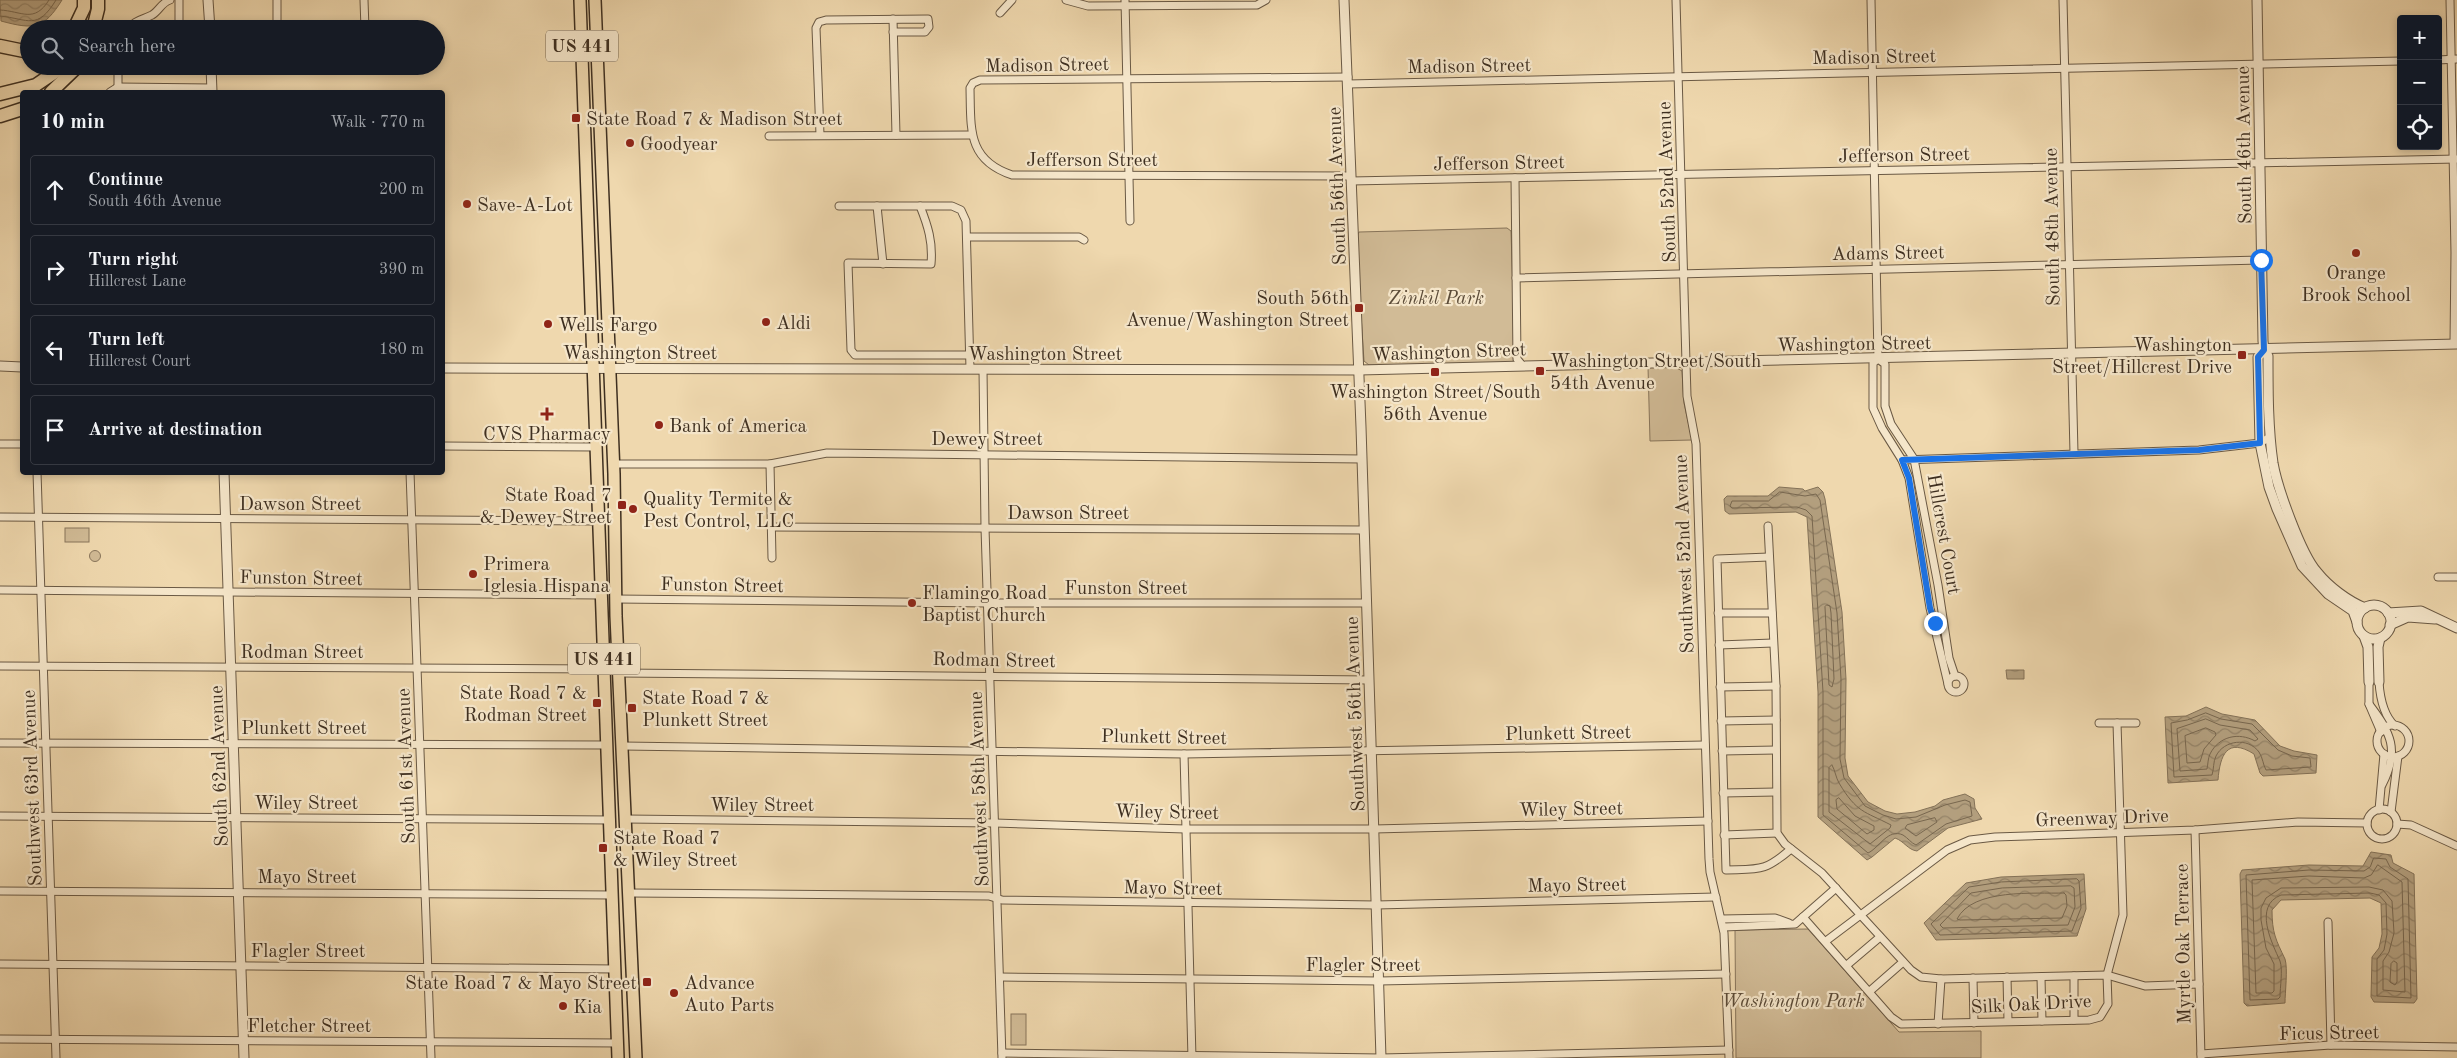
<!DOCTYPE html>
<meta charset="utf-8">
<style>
body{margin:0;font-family:"Old Standard TT",serif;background:#20242c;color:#f1f3f6}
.controls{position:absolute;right:15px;top:15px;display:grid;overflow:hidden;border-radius:5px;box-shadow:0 2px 8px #0003}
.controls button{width:45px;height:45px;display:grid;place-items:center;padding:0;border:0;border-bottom:1px solid #363941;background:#171b24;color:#f1f3f6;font:25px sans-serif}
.stop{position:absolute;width:15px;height:15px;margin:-11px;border:4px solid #1a73e8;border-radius:50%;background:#fff}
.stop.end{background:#1a73e8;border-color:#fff;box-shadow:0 1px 5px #0008}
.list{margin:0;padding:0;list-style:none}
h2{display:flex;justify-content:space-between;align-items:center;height:65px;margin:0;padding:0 20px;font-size:21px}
h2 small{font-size:16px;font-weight:400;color:#9ea1a6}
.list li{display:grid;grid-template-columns:32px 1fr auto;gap:15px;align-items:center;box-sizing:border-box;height:70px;margin:0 10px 10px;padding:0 10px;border:1px solid #363941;border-radius:5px}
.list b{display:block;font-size:19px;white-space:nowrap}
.list p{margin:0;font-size:16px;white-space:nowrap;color:#9ea1a6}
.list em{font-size:16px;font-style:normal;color:#9ea1a6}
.icon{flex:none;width:28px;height:28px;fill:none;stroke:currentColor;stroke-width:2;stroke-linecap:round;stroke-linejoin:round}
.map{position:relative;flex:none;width:2457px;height:1058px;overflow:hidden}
.search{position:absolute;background:#171b24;box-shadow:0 2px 8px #0003;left:20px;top:20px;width:425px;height:55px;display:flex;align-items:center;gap:12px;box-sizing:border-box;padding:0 18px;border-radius:28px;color:#9ea1a6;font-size:19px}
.panel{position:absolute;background:#171b24;box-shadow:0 2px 8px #0003;left:20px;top:90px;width:425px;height:385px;border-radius:5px}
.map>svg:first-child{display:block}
</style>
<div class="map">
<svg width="2457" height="1058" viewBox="0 0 2457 1058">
<defs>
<pattern id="water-waves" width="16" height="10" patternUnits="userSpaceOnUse" patternTransform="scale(1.25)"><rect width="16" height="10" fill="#b39f7e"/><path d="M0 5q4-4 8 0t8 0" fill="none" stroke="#938267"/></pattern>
</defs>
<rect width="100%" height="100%" fill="#efd8ae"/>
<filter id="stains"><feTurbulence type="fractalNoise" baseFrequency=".004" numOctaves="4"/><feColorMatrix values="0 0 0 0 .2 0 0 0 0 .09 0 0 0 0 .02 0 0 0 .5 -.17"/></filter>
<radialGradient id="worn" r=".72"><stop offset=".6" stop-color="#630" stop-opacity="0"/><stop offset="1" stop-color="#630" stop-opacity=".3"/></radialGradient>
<g fill="#d1bb96" stroke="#88755b">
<path d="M1507,228L1511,231L1515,357L1512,363L1369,365L1364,361L1356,238L1359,232Z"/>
<path d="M1648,367H1675L1682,371L1684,403L1692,440L1650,441Z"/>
<rect x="65" y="528" width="24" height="14"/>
<circle cx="95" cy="556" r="5.5"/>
<path d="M1808,929L1899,1032L1981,1031V1058H1736L1735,930Z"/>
<rect x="1011" y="1014" width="15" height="31"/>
</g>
<g fill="url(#water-waves)" stroke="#847258">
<path d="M0,0H62C44,29 34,30 1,21Z"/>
<path d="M1779,487L1803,489L1805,491L1818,487L1823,492L1825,499L1842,612L1846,679L1845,758L1848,776L1868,802L1885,811L1897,814L1915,812L1935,806L1943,800L1965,794L1974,799L1975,808L1982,819L1948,828L1917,851C1908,850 1904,841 1895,838L1872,857L1867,860L1818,817V692L1807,517L1796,512L1729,514L1725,511L1724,499L1727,496H1768Z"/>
<path d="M2006,670H2024V679H2007Z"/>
<path d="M2206,707L2222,714L2255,720L2280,746L2294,751L2317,755L2316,773L2263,776L2260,773L2254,754C2227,737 2220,755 2218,780L2168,783L2165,717L2186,716Z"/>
<path d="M2371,852L2391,855L2393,863L2414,874L2417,999L2414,1003L2374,1002L2371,997L2372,957L2379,948L2382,934L2381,903L2370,898L2281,900L2272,910C2272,933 2276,940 2285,959C2288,968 2285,993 2285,1003L2247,1006L2244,1003L2240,874L2242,870L2309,865L2363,866Z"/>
<path d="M2084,874L2086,909L2077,936L1936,940L1924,923L1966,883L2001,877Z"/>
</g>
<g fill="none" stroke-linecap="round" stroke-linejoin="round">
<g stroke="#78674f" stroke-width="1">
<path d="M0,10C22,11 34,24 49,0"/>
<path d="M0,16C29,19 37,31 56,0"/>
<path d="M1780,492L1805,496L1816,494L1820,500L1837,613L1841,679L1840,759L1844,778L1865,806L1883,815L1896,819L1916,817L1945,805L1965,800L1970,802L1972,816L1946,824L1916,845C1911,843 1908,838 1903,835C1888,828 1879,848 1868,853L1823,815V692L1812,516L1806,510L1797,507L1732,508L1730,506L1732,501H1768Z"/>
<path d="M1827,605L1830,606L1831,613L1834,679L1832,687L1829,685L1825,607Z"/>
<path d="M2206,713L2221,719L2252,724L2278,750L2292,756L2310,758L2311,767L2266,770C2263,765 2263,758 2259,752C2248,737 2224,740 2216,756C2213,762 2214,769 2212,775L2174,777L2171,723L2187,720Z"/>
<path d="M2206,719L2220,725L2250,730L2258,739L2255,741C2239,732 2219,736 2210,754C2208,758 2208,764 2207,769L2180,771L2177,729Z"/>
<path d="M2206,728L2215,732L2216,735L2204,749L2200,762L2187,763L2185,736Z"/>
<path d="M1832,765C1835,770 1836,778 1839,783C1857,813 1864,811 1891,825L1890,828L1870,844L1829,812V768Z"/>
<path d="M1839,798L1855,816L1874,826V830L1867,834L1837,809L1836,800Z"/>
<path d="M1935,818L1937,822L1916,836L1905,828L1907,825Z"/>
<path d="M2374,858L2386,859L2390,867L2408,879L2411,998L2377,996V959L2384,950L2387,934L2386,903L2379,895L2370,893L2281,895C2253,906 2272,943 2280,961C2283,970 2280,987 2280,997L2278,999L2250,1000L2246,875L2309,870L2364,871L2370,867Z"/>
<path d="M2378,865L2402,882L2405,992L2383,990V961L2389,952L2394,933L2392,901L2383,890L2369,887L2281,888L2266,898L2261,908V920L2266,948L2274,964V991L2272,993H2256L2252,880L2309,876L2364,878L2371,875Z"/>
<path d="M2077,879L2079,881L2081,908L2072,931L1940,935L1931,924L1969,887L2001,882Z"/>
<path d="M2071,886L2074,888L2075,907L2068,925L1943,928L1940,925L1971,893L2002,888Z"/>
<path d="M2064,893L2066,895L2067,906L2062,918L1960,920L1957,919C1973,888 2034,894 2064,893Z"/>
<path d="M2394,961L2397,963V982L2395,985L2390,982L2391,964Z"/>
</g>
<defs>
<g id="minor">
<path d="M277,0V29"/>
<path d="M364,0L365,29"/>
<path d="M1066,0L1088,6L1257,5L1266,0"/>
<path d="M1125,0L1130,221"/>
<path d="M1676,0L1686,363L1687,396L1696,444L1709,859L1710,872L1724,933L1729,1058"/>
<path d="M1871,0L1878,359"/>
<path d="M2063,0L2074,453"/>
<path d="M2450,0L2455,253L2454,344"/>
<path d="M1000,13L1012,0"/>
<path d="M893,19L896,135"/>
<path d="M128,29C135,20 142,20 152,15C159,11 162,2 170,0"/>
<path d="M179,29V0"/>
<path d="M2438,60L2457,59"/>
<path d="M118,66V87"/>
<path d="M1348,77L980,80L973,83L970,88C971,129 967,160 1012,175L1351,176"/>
<path d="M1348,84L2401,61"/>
<path d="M110,92L118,87L212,88"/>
<path d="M820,135L816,28L819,22L826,20L928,19L929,27L925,32H893"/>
<path d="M769,136L971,135"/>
<path d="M1515,178L1517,359L1522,365"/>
<path d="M1351,181L2457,159"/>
<path d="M839,206H952L961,210L966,221L970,369"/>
<path d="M877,206L883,264"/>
<path d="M920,206C928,226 933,242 931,264L848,263L851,350L855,355H970"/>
<path d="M967,237H1079L1084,240"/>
<path d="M1516,278L2261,260"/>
<path d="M1878,359L1873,363V408L1882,428L1902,460L1909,478L1930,608L1948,684"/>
<path d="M1878,359L1885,364V406L1891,424L1914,459L1938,585L1949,658L1955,676"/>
<path d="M983,369L985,528L1002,1058"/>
<path d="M0,444H22"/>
<path d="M442,446L596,447"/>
<path d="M1902,460L2199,450L2260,443L2270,437"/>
<path d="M614,464H770L827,453L1362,459"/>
<path d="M770,464L772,558"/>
<path d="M37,472L56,1058"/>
<path d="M410,472L431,1058"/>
<path d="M0,517L599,521"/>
<path d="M1768,526L1776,686L1777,827V833L1785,844L1822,873L1911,970L1921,977L1941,979L2107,975L2145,986L2199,984"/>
<path d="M771,527L1364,530"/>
<path d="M1769,557L1717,559L1726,870C1760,869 1764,872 1791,849"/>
<path d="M2438,577H2457"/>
<path d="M0,590L601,595"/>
<path d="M616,599L987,603H1367"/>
<path d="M1718,613H1772"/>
<path d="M1719,645L1773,643"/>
<path d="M0,666L604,669"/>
<path d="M619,673L1369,680"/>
<circle cx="1956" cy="684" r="8"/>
<path d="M2369,682V704L2381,732"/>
<path d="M2379,682C2380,697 2383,715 2395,726"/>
<path d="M1720,687L1776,686"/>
<path d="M2369,704C2391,733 2400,750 2382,785"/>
<path d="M1721,721L1776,720"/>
<path d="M2099,723H2136"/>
<circle cx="2393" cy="741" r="16"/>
<path d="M0,743L608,745"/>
<path d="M623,746L1184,754L1705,745"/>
<path d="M1722,751L1776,750"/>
<path d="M1184,754L1192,1058"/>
<path d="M1723,793L1776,792"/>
<circle cx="2382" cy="824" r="15"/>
<path d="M2379,810L2384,754"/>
<path d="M2391,812L2398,756"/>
<path d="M0,816L611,820"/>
<path d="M626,819L995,823L1185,829H1374L1708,821"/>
<path d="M2397,824L2411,825L2457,846"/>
<path d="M2195,830L2201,1057"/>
<path d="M1724,835L1777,833"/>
<path d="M0,891L613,895"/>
<path d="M630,893L989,896L1002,900L1376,905L1716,897"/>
<path d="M1803,917L1891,1017L1901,1024L2089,1020L2100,1017L2108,1004L2107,975L2123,915L2117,723"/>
<path d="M1722,919L1775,918L1789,923"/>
<path d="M2328,922L2331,1045"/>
<path d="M1724,927L1795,924L1836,888"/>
<path d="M1826,941L1947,850L1970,840L1995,837L2195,830L2298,822L2367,823"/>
<path d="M0,964L616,969"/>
<path d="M1847,965L1880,937"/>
<path d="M2074,976V1020"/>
<path d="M1000,977L1379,981L1726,974"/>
<path d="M2007,977L2008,1021"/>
<path d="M2041,977L2042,1021"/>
<path d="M1973,978L1974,1023"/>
<path d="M1870,991L1903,962"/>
<path d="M1938,1024L1941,979"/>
<path d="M0,1039L618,1043"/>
<path d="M1002,1053L1381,1058L1729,1050"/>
<path d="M2201,1054L2331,1045L2457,1047"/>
</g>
<g id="tertiary">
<path d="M208,0L210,29"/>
<path d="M1344,0L1361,427L1381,1058"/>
<path d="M2257,0L2263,341L2264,350L2268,356C2268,392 2268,428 2273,463C2277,487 2301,554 2317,572C2329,587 2348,601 2365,608"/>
<path d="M211,66L212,92"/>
<path d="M2264,350L2258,357L2260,443L2269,487L2277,509L2302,566L2328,594L2353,611L2357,622"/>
<path d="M0,366L22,367"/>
<path d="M442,368L1359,370L2457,344"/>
<path d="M224,472L244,1058"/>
<circle cx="2374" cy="622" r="17"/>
<path d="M2388,613L2421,611L2457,628"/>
<path d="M2390,625L2408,617L2435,619"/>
<path d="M2364,636L2368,647L2369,682"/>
<path d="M2379,682L2378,647L2380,638"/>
</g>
<g id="primary">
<path d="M580,0L618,1058"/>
<path d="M595,0L614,474L616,616L636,1058"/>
</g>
<g id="motorway">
<path d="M74,29L84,8V0"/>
<path d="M93,29L98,9V0"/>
<path d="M0,46L29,52"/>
<path d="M51,92L78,66"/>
<path d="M0,94L36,85L64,66"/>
<path d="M0,116L22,109"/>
</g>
</defs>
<use href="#minor" stroke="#6a5944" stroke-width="9"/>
<use href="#tertiary" stroke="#6a5944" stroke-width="11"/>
<use href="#primary" stroke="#3e2f20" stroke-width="14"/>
<use href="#motorway" stroke="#3e2f20" stroke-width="15"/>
<use href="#minor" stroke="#f5e6ca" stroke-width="7"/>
<use href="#tertiary" stroke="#f5e6ca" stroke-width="9"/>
<use href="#primary" stroke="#efd8ae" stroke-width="11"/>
<use href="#motorway" stroke="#efd8ae" stroke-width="12"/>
</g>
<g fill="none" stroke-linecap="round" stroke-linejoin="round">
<path stroke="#1a73e8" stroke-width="6" d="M1935,623L1930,608L1909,478L1902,460L2199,450L2260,443L2258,357L2264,350L2261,260"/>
</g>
<g fill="#8f2418" stroke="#f5e6ca" stroke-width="2">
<rect x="571" y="113" width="10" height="10" rx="2.5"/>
<circle cx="630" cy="143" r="5"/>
<circle cx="467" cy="204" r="5"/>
<circle cx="2356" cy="253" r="5"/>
<rect x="1354" y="303" width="10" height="10" rx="2.5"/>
<circle cx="766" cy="322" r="5"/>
<circle cx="548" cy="324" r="5"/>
<rect x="2237" y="350" width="10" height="10" rx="2.5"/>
<rect x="1535" y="366" width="10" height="10" rx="2.5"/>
<rect x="1430" y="367" width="10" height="10" rx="2.5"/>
<path d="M544.5 406.5h5v5h5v5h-5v5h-5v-5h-5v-5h5z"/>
<circle cx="659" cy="425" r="5"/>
<rect x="617" y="500" width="10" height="10" rx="2.5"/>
<circle cx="633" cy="509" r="5"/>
<circle cx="473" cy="574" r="5"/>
<circle cx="912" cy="603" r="5"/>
<rect x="592" y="698" width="10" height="10" rx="2.5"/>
<rect x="627" y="703" width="10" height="10" rx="2.5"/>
<rect x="598" y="843" width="10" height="10" rx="2.5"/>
<rect x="642" y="977" width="10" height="10" rx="2.5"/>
<circle cx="674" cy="993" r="5"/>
<circle cx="563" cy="1006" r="5"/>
</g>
<g text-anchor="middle" stroke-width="4.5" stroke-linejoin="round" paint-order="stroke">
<g fill="#f5e6ca" stroke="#756653" stroke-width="1">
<rect x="546" y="30.5" width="72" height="31" rx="4"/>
<rect x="568" y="643.5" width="72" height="31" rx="4"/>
</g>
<g font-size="18" font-weight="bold" fill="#3e2f20">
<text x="582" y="52">US 441</text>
<text x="604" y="665">US 441</text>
</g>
<g font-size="19" fill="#3e2f20" stroke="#f5e6ca">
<text transform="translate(1874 56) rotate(-1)" y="7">Madison Street</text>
<text transform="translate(1047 64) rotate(-1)" y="7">Madison Street</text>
<text transform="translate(1469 65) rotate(-1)" y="7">Madison Street</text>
<text transform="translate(2243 145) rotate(-91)" y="7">South 46th Avenue</text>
<text transform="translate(1904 154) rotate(-1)" y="7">Jefferson Street</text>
<text x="1092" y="166">Jefferson Street</text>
<text transform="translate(1499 162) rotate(-1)" y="7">Jefferson Street</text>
<text transform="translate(1666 182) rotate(-92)" y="7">South 52nd Avenue</text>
<text transform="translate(1336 186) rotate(-92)" y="7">South 56th Avenue</text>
<text transform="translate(2051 227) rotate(-91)" y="7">South 48th Avenue</text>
<text transform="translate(1888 252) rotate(-1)" y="7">Adams Street</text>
<text transform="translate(1854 343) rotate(-1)" y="7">Washington Street</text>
<text transform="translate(1449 351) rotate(-2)" y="7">Washington Street</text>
<text x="640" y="359">Washington Street</text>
<text x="1045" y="360">Washington Street</text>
<text x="987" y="445">Dewey Street</text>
<text x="300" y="510">Dawson Street</text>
<text x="1068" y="519">Dawson Street</text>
<text transform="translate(1945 534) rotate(80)" y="7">Hillcrest Court</text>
<text transform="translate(1683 554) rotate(-92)" y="7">Southwest 52nd Avenue</text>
<text transform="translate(301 577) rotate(1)" y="7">Funston Street</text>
<text transform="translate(722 584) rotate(1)" y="7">Funston Street</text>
<text x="1126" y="594">Funston Street</text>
<text x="302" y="658">Rodman Street</text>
<text transform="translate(994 659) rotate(1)" y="7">Rodman Street</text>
<text transform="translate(1354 714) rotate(-92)" y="7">Southwest 56th Avenue</text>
<text x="304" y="734">Plunkett Street</text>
<text transform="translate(1568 732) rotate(-1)" y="7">Plunkett Street</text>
<text transform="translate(1164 736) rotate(1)" y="7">Plunkett Street</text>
<text transform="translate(218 766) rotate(-92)" y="7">South 62nd Avenue</text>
<text transform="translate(405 766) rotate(-92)" y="7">South 61st Avenue</text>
<text transform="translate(31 788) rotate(-92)" y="7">Southwest 63rd Avenue</text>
<text transform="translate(978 789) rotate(-92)" y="7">Southwest 58th Avenue</text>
<text x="306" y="809">Wiley Street</text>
<text x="762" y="811">Wiley Street</text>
<text transform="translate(1571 808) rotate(-1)" y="7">Wiley Street</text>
<text transform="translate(1167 811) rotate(1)" y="7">Wiley Street</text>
<text transform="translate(2102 817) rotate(-2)" y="7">Greenway Drive</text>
<text x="307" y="883">Mayo Street</text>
<text transform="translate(1577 884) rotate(-1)" y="7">Mayo Street</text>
<text transform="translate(1173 887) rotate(1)" y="7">Mayo Street</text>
<text transform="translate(2182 944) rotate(-91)" y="7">Myrtle Oak Terrace</text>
<text x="308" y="957">Flagler Street</text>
<text x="1363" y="971">Flagler Street</text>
<text transform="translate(2031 1003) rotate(-3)" y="7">Silk Oak Drive</text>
<text x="309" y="1032">Fletcher Street</text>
<text transform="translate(2329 1032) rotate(-1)" y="7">Ficus Street</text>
</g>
<g font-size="19" fill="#3e2f20" stroke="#f5e6ca" text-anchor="start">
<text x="586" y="125">State Road 7 &amp; Madison Street</text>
<text x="640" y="150">Goodyear</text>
<text x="477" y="211">Save-A-Lot</text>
<text x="2356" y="279" text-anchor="middle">Orange<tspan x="2356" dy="22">Brook School</tspan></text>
<text x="1349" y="304" text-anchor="end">South 56th<tspan x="1349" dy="22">Avenue/Washington Street</tspan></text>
<text x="776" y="329">Aldi</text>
<text x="558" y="331">Wells Fargo</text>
<text x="2232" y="351" text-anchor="end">Washington<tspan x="2232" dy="22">Street/Hillcrest Drive</tspan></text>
<text x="1550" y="367">Washington Street/South<tspan x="1550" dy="22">54th Avenue</tspan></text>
<text x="1435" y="398" text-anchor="middle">Washington Street/South<tspan x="1435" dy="22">56th Avenue</tspan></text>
<text x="669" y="432">Bank of America</text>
<text x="547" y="440" text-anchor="middle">CVS Pharmacy</text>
<text x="612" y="501" text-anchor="end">State Road 7<tspan x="612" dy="22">&amp; Dewey Street</tspan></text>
<text x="643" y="505">Quality Termite &amp;<tspan x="643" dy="22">Pest Control, LLC</tspan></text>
<text x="483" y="570">Primera<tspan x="483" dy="22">Iglesia Hispana</tspan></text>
<text x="922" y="599">Flamingo Road<tspan x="922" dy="22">Baptist Church</tspan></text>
<text x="587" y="699" text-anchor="end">State Road 7 &amp;<tspan x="587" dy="22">Rodman Street</tspan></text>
<text x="642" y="704">State Road 7 &amp;<tspan x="642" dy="22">Plunkett Street</tspan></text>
<text x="613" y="844">State Road 7<tspan x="613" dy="22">&amp; Wiley Street</tspan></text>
<text x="637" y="989" text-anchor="end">State Road 7 &amp; Mayo Street</text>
<text x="684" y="989">Advance<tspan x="684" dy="22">Auto Parts</tspan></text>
<text x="573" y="1013">Kia</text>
</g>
<g font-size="19" font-style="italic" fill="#5b4b38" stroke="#f5e6ca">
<text x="1436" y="304">Zinkil Park</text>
<text x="1793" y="1007">Washington Park</text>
</g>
</g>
<rect width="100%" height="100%" filter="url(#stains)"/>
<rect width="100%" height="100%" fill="url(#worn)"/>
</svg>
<div class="controls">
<button>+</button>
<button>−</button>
<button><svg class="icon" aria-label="locate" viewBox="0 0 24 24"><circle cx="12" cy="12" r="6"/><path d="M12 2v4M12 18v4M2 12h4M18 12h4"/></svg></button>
</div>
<div class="stop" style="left:2261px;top:260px"></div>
<div class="stop end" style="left:1935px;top:623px"></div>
<div class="search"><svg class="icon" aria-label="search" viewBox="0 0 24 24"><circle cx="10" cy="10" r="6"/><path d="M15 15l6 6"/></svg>Search here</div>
<section class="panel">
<h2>10 min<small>Walk · 770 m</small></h2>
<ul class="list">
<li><svg class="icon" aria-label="ahead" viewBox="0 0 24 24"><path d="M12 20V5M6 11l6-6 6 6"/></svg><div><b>Continue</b><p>South 46th Avenue</p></div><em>200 m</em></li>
<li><svg class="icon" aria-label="right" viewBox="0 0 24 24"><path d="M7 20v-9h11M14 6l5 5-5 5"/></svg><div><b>Turn right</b><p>Hillcrest Lane</p></div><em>390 m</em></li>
<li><svg class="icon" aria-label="left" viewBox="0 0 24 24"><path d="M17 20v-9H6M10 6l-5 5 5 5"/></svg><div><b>Turn left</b><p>Hillcrest Court</p></div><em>180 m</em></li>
<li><svg class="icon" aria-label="arrive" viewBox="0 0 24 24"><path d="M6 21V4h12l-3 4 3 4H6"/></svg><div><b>Arrive at destination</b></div></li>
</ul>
</section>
</div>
